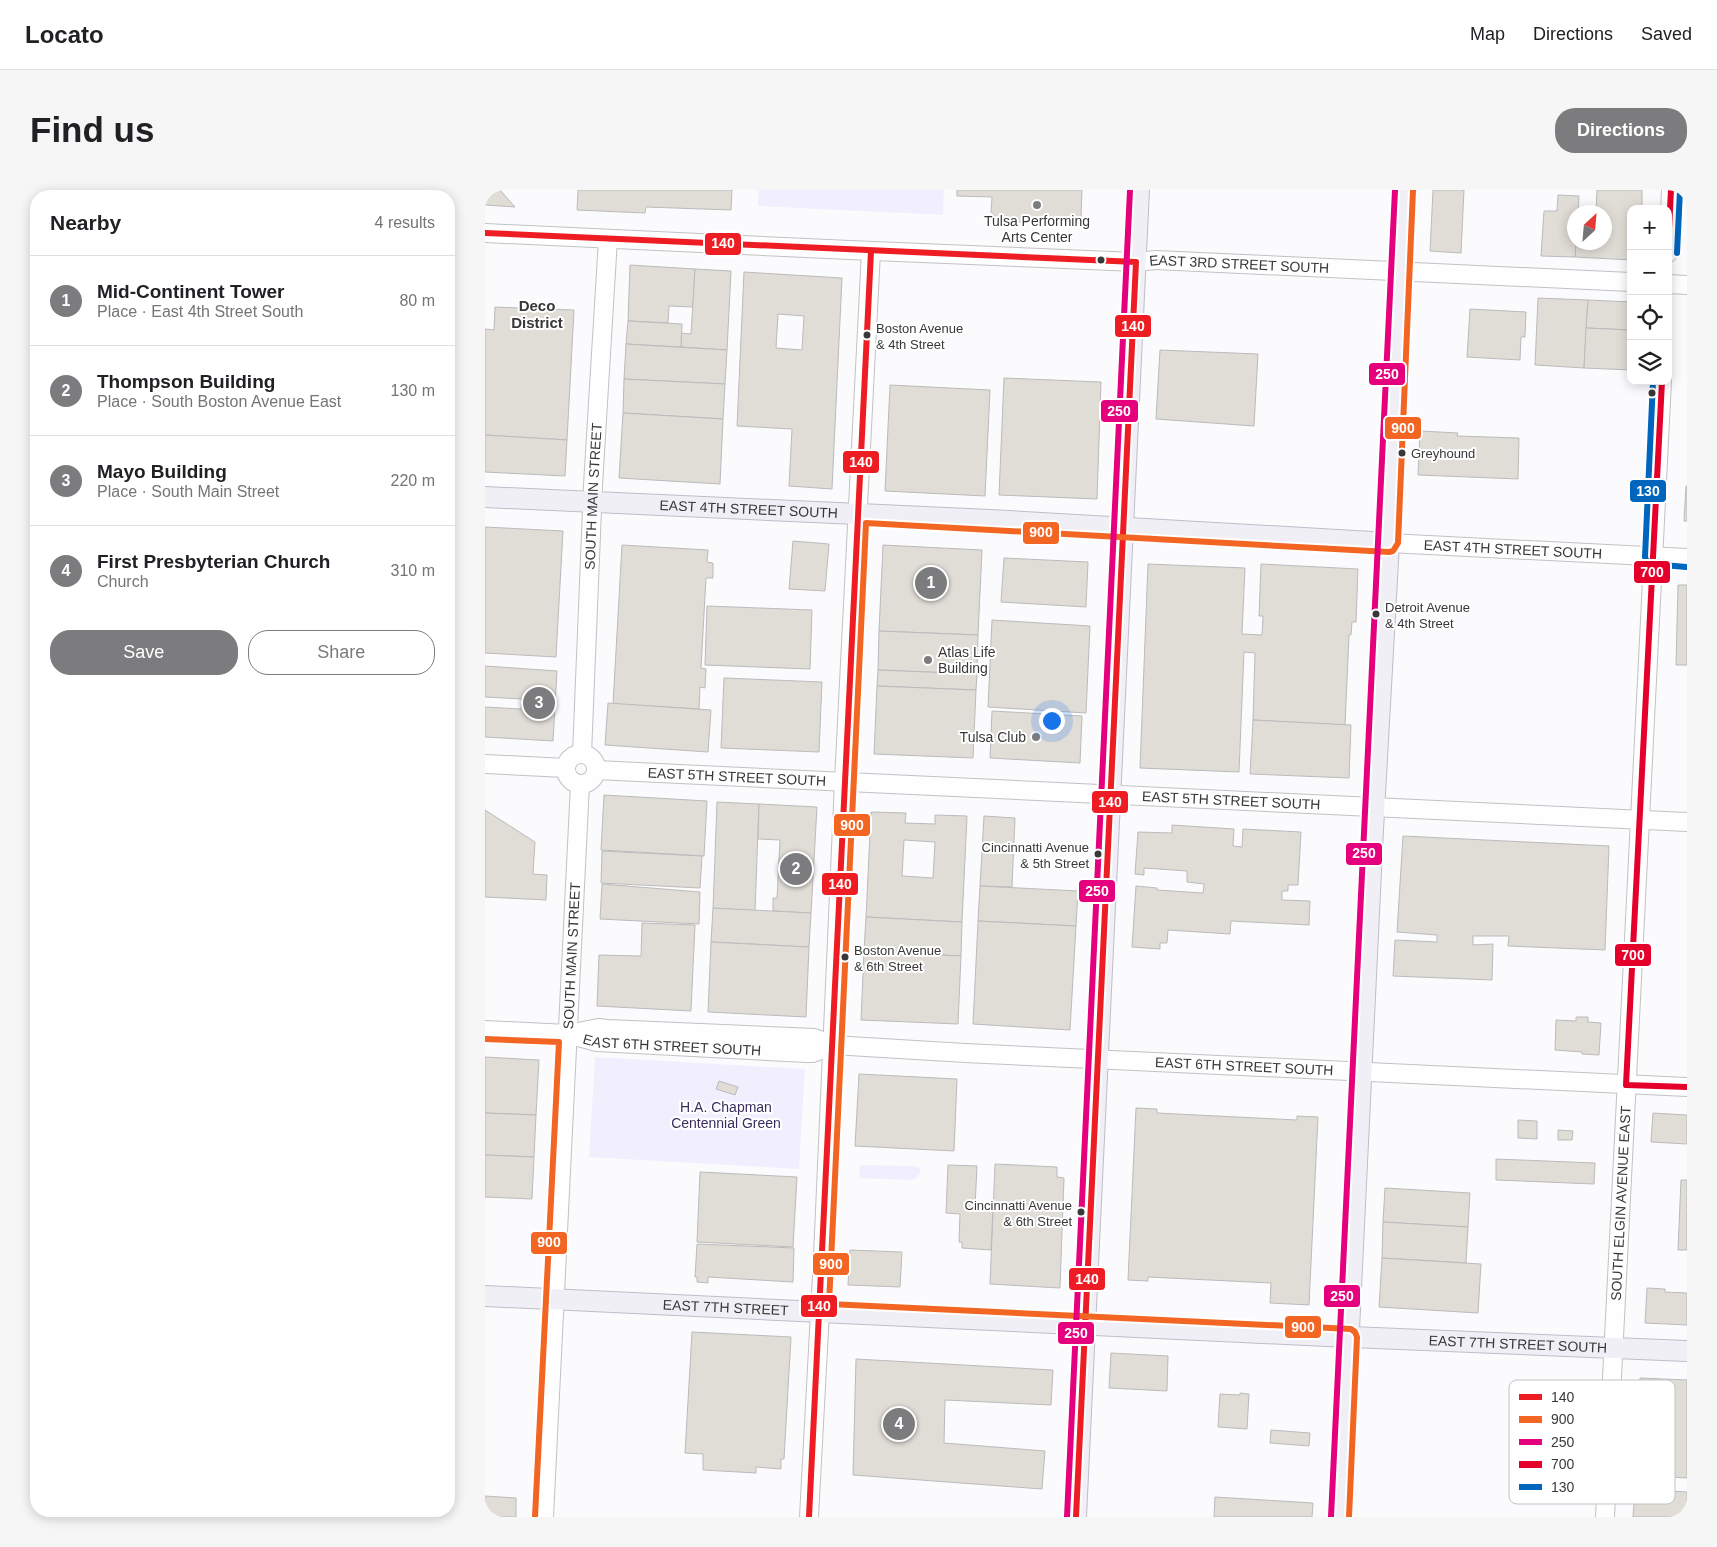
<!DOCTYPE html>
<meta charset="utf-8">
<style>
body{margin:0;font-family:Helvetica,sans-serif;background:#f6f6f6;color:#202124}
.controls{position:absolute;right:15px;top:15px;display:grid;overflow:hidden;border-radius:10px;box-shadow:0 2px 12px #0003}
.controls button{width:45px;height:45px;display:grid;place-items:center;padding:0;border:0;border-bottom:1px solid #e0e0e0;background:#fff;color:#202124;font:25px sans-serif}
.compass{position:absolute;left:1082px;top:15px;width:45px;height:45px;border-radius:50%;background:#fff;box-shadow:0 2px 12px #0003;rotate:26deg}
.you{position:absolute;left:566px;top:530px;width:18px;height:18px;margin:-12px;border:4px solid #fff;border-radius:50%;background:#1a73e8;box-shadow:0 0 0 8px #1a73e833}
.badge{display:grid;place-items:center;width:32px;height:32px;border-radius:50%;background:#7c7c7e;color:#fff;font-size:16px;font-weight:700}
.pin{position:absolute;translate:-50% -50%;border:2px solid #fff;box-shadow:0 1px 5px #0006}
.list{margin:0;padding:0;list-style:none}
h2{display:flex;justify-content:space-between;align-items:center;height:65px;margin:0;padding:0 20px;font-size:21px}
h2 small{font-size:16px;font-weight:400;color:#757577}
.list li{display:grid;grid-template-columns:32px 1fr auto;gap:15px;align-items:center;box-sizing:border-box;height:90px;padding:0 20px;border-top:1px solid #e0e0e0}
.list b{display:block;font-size:19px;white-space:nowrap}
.list p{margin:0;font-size:16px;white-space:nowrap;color:#757577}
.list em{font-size:16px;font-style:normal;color:#757577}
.actions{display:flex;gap:10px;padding:15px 20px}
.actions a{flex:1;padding:11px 0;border:1px solid #7c7c7e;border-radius:20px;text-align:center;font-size:18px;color:#7c7c7e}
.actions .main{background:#7c7c7e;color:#fff}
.icon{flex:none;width:28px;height:28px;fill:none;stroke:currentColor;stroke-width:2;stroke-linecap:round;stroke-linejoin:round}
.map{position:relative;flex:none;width:1202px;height:1327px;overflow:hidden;border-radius:20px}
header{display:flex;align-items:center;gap:30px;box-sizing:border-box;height:70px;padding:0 25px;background:#fff;border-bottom:1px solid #e0e0e0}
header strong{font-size:24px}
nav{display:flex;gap:28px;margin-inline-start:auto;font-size:18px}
.intro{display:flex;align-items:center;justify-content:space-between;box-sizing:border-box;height:120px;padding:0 30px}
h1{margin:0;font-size:35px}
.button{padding:12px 22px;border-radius:20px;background:#7c7c7e;color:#fff;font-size:18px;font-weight:700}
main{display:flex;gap:30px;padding:0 30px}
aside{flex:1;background:#fff;border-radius:20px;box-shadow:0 2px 12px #0003}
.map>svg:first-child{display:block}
</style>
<header>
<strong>Locato</strong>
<nav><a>Map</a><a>Directions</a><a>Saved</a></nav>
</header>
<div class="intro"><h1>Find us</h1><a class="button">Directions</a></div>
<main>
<aside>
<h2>Nearby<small>4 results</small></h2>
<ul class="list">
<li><span class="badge">1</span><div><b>Mid-Continent Tower</b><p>Place · East 4th Street South</p></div><em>80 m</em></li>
<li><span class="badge">2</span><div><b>Thompson Building</b><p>Place · South Boston Avenue East</p></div><em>130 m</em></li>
<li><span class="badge">3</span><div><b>Mayo Building</b><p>Place · South Main Street</p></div><em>220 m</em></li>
<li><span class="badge">4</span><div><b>First Presbyterian Church</b><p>Church</p></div><em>310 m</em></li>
</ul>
<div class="actions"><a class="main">Save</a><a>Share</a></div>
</aside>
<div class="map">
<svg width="1202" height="1327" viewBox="0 0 1202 1327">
<rect width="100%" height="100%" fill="#fbfbfd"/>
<g fill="#f1effd">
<path d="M274,0H459L458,25L273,16Z"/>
<path d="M110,867L320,879L314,979L104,967Z"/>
<path d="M375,975L429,976L434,977L436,981L432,988L426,990L374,988Z"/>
</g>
<g fill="#e0dcd6" stroke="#bbbbbc" fill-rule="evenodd">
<path d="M0,0H15L30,17L0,15Z"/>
<path d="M93,0H247L246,20L161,17L160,23L92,20Z"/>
<path d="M472,0H597L596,27L589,35L516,31L506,22L507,7L472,6Z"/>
<path d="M948,0H979L976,63L945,61Z"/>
<path d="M1112,0H1157V19H1146V70L1090,67L1091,52H1120V22H1111Z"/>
<path d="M1073,5L1094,6L1093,22H1090V52H1091L1090,67L1056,66L1059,21H1072Z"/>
<path d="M145,75L210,79L208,117L184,116L183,133L143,131Z"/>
<path d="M210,79L246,81L242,160L196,157V143L206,144Z"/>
<path d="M259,82L357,88L347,299L304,296L307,239L252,236ZM293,124L319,126L317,160L291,158Z"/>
<path d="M1053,108L1103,110L1099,178L1050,175Z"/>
<path d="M1103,110L1146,112V140L1101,138Z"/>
<path d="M10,117L89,120L82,250L0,245V139L9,140Z"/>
<path d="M985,119L1041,122L1040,147H1036L1035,170L982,167Z"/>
<path d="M143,131L197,134L196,157L141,154Z"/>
<path d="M1101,138L1146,140V180L1099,178Z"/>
<path d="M141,154L242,160L240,194L139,189Z"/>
<path d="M675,160L773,164L769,236L671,229Z"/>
<path d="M519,188L616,192L612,309L514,305Z"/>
<path d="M139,189L240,194L238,229L138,223Z"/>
<path d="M405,195L505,200L500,306L400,301Z"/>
<path d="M138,223L238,229L235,294L134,288Z"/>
<path d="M935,241L973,243L972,246L1034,248L1033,289L933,285Z"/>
<path d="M0,245L82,250L80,286L0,282Z"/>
<path d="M1201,296H1202V331H1199Z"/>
<path d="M0,337L78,341L71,467L0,463Z"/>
<path d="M308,351L344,354L340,401L304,399Z"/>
<path d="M137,355L223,360L222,372L228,373V388H221L216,478L221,479L220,498L215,497L214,519L128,514Z"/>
<path d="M398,355L497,360L493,445L394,441Z"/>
<path d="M519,368L603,372L601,417L516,412Z"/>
<path d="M663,374L760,378L757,444L777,445L778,426H774L776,374L873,379L871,432H867L866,445H864L860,535L768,530L770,463L759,462L754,582L655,578Z"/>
<path d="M1193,395H1202V475H1191Z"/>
<path d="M222,416L327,420L325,479L220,475Z"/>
<path d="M507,430L605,436L601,523L503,517Z"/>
<path d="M394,441L493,445L492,484L393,480Z"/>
<path d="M0,476L72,481L68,551L0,547V517L36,519L37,509L0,507Z"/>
<path d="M393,480L492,484L491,500L392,496Z"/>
<path d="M239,488L337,492L334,562L236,558Z"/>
<path d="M392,496L491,500L488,568L389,564Z"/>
<path d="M123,513L226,520L223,562L120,555Z"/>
<path d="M507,521L597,526L595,573L505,568Z"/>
<path d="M768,530L866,535L864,588L765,584Z"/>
<path d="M119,605L222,611L219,666L116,660Z"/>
<path d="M232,612L274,614L270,721L228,718Z"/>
<path d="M274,614L332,617L326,723L288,721V708H292L295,650L273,649Z"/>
<path d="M0,620L50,652L48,684L62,685L61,710L0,707Z"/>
<path d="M386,622L421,623L420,633L450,634V625L482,626L477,732L381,727ZM419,650L450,652L448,688L417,686Z"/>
<path d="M499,626L530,628L527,697L495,696Z"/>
<path d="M687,635L749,639L748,656L757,657L758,639L816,642L813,695H803V701H797V710L825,711L824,735L746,731L745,744L683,740L682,753H675V759L647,757L651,696L672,698V700L718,703L719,694L702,692V681L659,678V685L650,684L653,642L687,643Z"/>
<path d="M918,646L1124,656L1120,760L1023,756L1024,746H988V755L1008,754L1007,790L908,786L910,750L952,752V745L912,742Z"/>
<path d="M117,661L217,666L215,698L116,693Z"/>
<path d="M117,694L215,702L214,734L115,729Z"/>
<path d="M495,696L593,701L591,736L493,731Z"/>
<path d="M228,718L326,723L324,757L226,752Z"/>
<path d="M381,727L477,732L476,766L379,761Z"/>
<path d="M493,731L591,736L585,840L488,834Z"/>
<path d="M157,733L210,735L206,821L112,816L114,765L156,766Z"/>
<path d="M226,752L324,757L321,827L223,822Z"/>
<path d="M379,761L476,766L473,834L376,830Z"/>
<path d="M1091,827H1103V832L1116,833L1114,865L1097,864V862L1070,860L1071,830L1091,831Z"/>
<path d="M0,867L54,870L51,925L0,923Z"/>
<path d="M374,884L472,889L469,961L370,956Z"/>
<path d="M234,891L253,897L250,905L231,899Z"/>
<path d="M651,918L672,919V923L812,930V926L833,927L824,1115L785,1113L786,1093L663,1087V1091L643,1090Z"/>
<path d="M0,923L51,925L49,967L0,965Z"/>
<path d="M1168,923L1202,925V954L1166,952Z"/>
<path d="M1033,930L1052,931V949L1033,948Z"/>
<path d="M1073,940L1088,941L1087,950H1073Z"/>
<path d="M0,965L49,967L47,1009L0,1007Z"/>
<path d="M1011,969L1110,973L1109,994L1011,990Z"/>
<path d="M510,974L572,977V987L579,988L575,1098L505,1094Z"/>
<path d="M463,975L492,976L490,1017L508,1018L506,1060L477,1058V1052H474L475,1024L461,1023Z"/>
<path d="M215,982L312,987L308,1057L212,1052Z"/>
<path d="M1196,990H1202V1060H1193Z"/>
<path d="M900,998L985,1003L983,1037L898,1032Z"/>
<path d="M898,1032L983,1037L981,1073L897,1068Z"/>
<path d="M212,1054L309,1058L308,1092L223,1087V1093L212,1092V1087H210Z"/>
<path d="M365,1060L417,1062L415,1097L363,1095Z"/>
<path d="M897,1068L996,1074L993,1123L894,1117Z"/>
<path d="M1162,1098L1180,1099V1102L1202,1103V1135L1160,1133Z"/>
<path d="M207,1142L306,1147L299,1269H296V1279L271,1277V1283L218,1280V1264L200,1263Z"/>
<path d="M626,1163L683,1166L682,1201L624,1198Z"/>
<path d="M371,1169L568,1180L566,1215L460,1210L459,1253L560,1261L557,1299L368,1285Z"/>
<path d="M1155,1188L1202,1190V1288L1150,1285Z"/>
<path d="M755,1203L764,1204L762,1239L733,1237L735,1204L755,1205Z"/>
<path d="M786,1240L825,1243L824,1256L785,1253Z"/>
<path d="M1150,1299L1202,1302V1327H1148Z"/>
<path d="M0,1306L31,1308V1327H0Z"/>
<path d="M730,1307L828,1313L827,1327H729Z"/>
</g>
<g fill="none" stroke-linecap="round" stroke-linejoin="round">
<defs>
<g id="secondary">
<path id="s1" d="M0,43L365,60L651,72L671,70L1146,92"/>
<path d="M1183,63L1186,0"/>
<path d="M1183,94L1202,95"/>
<path id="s2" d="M904,353L1202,368"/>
<circle cx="96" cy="579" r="15"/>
<path id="s3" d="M97,564L108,295L123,49"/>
<path d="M0,574L81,578"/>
<path id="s4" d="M111,580L1202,632"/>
<path id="s5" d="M0,840L83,844L113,838L123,839L329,848L348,855L480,863L1202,897"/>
<path id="s6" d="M86,845L112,852L322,863H328L348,855"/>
<path id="s7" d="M59,1327L95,594"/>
<path d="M324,1327L338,1066L359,591L386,61"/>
<path id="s8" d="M1120,1327L1177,191"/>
</g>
<g id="primary">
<path id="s9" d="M0,307L505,330L904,353"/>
<path id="s10" d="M0,1106L842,1146L1202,1161"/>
<path d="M591,1327L654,0"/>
<path d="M855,1327L888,640L904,353L919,0"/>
</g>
</defs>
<use href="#secondary" stroke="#c2c2c4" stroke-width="20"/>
<use href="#primary" stroke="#bfbdc9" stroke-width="22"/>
<use href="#secondary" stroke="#fefeff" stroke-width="18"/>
<use href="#primary" stroke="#f1eff6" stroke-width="20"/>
<defs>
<g id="bus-1">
<path d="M0,43L651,72L591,1327"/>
<path d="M324,1327L386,61"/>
</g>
<g id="bus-2">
<path d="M0,849L74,852L50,1327"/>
<path d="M864,1327L872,1147L870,1142L866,1139L344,1114L381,333L904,362L908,361L913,353L928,0"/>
</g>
<g id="bus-3">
<path d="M582,1327L645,0"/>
<path d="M846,1327C868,884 891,442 910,0"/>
</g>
<g id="bus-4">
<path d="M1183,58L1186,0"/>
<path d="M1177,191L1141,895L1202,897"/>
</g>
<g id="bus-5">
<path d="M1192,63L1195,0"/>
<path d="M1168,191L1160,367L1162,372L1167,374L1201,377"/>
</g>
</defs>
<use href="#bus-1" stroke="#fff" stroke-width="10"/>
<use href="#bus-2" stroke="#fff" stroke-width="10"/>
<use href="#bus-3" stroke="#fff" stroke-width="10"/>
<use href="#bus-4" stroke="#fff" stroke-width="10"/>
<use href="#bus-5" stroke="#fff" stroke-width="10"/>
<use href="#bus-1" stroke="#ee1d23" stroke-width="6"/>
<use href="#bus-2" stroke="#f26522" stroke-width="6"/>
<use href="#bus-3" stroke="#e5007d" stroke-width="6"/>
<use href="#bus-4" stroke="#e4002b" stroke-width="6"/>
<use href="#bus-5" stroke="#0065bd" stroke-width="6"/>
</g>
<g fill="#7c7c7e" stroke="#fff" stroke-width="2">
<circle cx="552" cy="15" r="5"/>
<circle cx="443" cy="470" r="5"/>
<circle cx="551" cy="547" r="5"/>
</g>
<g fill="#383839" stroke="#fff" stroke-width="2">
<circle cx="616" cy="70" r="4.5"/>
<circle cx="382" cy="145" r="4.5"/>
<circle cx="1167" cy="203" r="4.5"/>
<circle cx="917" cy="263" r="4.5"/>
<circle cx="891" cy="424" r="4.5"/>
<circle cx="613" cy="664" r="4.5"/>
<circle cx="360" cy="767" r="4.5"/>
<circle cx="596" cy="1022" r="4.5"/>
</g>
<g text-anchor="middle" stroke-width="4" stroke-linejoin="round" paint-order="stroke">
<g font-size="13" fill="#383839" stroke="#fff" text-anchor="start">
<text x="391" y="143">Boston Avenue<tspan x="391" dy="16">&amp; 4th Street</tspan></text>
<text x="926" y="268">Greyhound</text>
<text x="900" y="422">Detroit Avenue<tspan x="900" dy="16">&amp; 4th Street</tspan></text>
<text x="604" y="662" text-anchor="end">Cincinnatti Avenue<tspan x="604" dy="16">&amp; 5th Street</tspan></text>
<text x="369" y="765">Boston Avenue<tspan x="369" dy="16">&amp; 6th Street</tspan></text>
<text x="587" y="1020" text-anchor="end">Cincinnatti Avenue<tspan x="587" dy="16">&amp; 6th Street</tspan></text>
</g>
<g font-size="14" fill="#383839" stroke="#fff">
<text x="552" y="36">Tulsa Performing<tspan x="552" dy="16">Arts Center</tspan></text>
<text x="453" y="467" text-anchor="start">Atlas Life<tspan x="453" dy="16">Building</tspan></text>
<text x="541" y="552" text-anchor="end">Tulsa Club</text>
</g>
<g font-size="14" fill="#383839" stroke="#fff">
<text dy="5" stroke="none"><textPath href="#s1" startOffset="755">EAST 3RD STREET SOUTH</textPath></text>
<text dy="5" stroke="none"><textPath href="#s3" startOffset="258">SOUTH MAIN STREET</textPath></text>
<text dy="5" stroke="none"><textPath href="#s9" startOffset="264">EAST 4TH STREET SOUTH</textPath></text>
<text dy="5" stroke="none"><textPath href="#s2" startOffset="124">EAST 4TH STREET SOUTH</textPath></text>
<text dy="5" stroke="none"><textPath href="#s4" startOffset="141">EAST 5TH STREET SOUTH</textPath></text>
<text dy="5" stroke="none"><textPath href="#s4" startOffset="636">EAST 5TH STREET SOUTH</textPath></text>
<text dy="5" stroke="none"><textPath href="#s7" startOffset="562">SOUTH MAIN STREET</textPath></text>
<text dy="5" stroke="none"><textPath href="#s6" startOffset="102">EAST 6TH STREET SOUTH</textPath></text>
<text dy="5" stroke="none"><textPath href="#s5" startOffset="762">EAST 6TH STREET SOUTH</textPath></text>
<text dy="5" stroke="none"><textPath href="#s8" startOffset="314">SOUTH ELGIN AVENUE EAST</textPath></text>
<text dy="5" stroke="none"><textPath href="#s10" startOffset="241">EAST 7TH STREET</textPath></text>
<text dy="5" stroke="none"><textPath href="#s10" startOffset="1034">EAST 7TH STREET SOUTH</textPath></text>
</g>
<g font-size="14" fill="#392e5f" stroke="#fff">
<text x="241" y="922">H.A. Chapman<tspan x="241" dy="16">Centennial Green</tspan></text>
</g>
<g font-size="15" font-weight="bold" fill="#383839" stroke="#fff">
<text x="52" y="121">Deco<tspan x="52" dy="17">District</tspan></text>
</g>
</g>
<rect x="1024" y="1190" width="166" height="124" rx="8" fill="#fff" stroke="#c3c3c4" stroke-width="1"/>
<rect x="1034" y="1204" width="23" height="6" fill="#ee1d23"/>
<rect x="1034" y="1226" width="23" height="7" fill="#f26522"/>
<rect x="1034" y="1249" width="23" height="6" fill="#e5007d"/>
<rect x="1034" y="1271" width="23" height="7" fill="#e4002b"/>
<rect x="1034" y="1294" width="23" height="6" fill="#0065bd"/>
<g font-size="14" fill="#383839">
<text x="1066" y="1212">140</text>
<text x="1066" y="1234">900</text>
<text x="1066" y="1257">250</text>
<text x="1066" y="1279">700</text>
<text x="1066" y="1302">130</text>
</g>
<g stroke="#fff" stroke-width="2">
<rect x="219" y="42" width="38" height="24" rx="5" fill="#ee1d23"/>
<rect x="629" y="124" width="38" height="24" rx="5" fill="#ee1d23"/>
<rect x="883" y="172" width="38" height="24" rx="5" fill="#e5007d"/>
<rect x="615" y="209" width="39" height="24" rx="5" fill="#e5007d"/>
<rect x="899" y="226" width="38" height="24" rx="5" fill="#f26522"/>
<rect x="357" y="260" width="38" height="24" rx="5" fill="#ee1d23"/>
<rect x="1144" y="289" width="38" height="24" rx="5" fill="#0065bd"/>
<rect x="537" y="331" width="38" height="24" rx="5" fill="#f26522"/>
<rect x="1148" y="370" width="38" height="24" rx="5" fill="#e4002b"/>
<rect x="606" y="600" width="38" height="24" rx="5" fill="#ee1d23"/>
<rect x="348" y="623" width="38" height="24" rx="5" fill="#f26522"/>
<rect x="860" y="652" width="38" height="24" rx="5" fill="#e5007d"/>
<rect x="336" y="682" width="38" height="24" rx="5" fill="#ee1d23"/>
<rect x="593" y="689" width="38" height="24" rx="5" fill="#e5007d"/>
<rect x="1129" y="753" width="38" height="24" rx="5" fill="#e4002b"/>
<rect x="45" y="1041" width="38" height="24" rx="5" fill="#f26522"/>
<rect x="327" y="1062" width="38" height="24" rx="5" fill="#f26522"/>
<rect x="583" y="1077" width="38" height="24" rx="5" fill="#ee1d23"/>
<rect x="838" y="1094" width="38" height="24" rx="5" fill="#e5007d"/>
<rect x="315" y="1104" width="38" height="24" rx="5" fill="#ee1d23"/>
<rect x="799" y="1125" width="38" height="24" rx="5" fill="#f26522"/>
<rect x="572" y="1131" width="38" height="24" rx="5" fill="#e5007d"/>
</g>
<g font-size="14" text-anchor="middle" font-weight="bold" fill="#fff">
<text x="238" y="58">140</text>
<text x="648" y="141">140</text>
<text x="902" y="189">250</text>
<text x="634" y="226">250</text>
<text x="918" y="243">900</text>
<text x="376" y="277">140</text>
<text x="1163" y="306">130</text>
<text x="556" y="347">900</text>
<text x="1167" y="387">700</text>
<text x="625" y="617">140</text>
<text x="367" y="640">900</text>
<text x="879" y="668">250</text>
<text x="355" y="699">140</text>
<text x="612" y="706">250</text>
<text x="1148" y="770">700</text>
<text x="64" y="1057">900</text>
<text x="346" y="1079">900</text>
<text x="602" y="1094">140</text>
<text x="857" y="1111">250</text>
<text x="334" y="1121">140</text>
<text x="818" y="1142">900</text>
<text x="591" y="1148">250</text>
</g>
</svg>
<div class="controls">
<button>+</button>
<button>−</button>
<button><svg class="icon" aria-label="locate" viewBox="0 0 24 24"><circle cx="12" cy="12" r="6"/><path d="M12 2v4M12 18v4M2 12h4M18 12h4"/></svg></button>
<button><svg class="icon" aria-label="layers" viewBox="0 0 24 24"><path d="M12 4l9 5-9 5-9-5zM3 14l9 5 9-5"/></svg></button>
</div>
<svg class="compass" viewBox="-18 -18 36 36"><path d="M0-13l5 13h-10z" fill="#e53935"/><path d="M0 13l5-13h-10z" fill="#757577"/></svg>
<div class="you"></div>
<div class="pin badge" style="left:446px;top:393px">1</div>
<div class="pin badge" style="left:311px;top:679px">2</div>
<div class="pin badge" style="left:54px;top:513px">3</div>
<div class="pin badge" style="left:414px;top:1234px">4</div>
</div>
</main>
